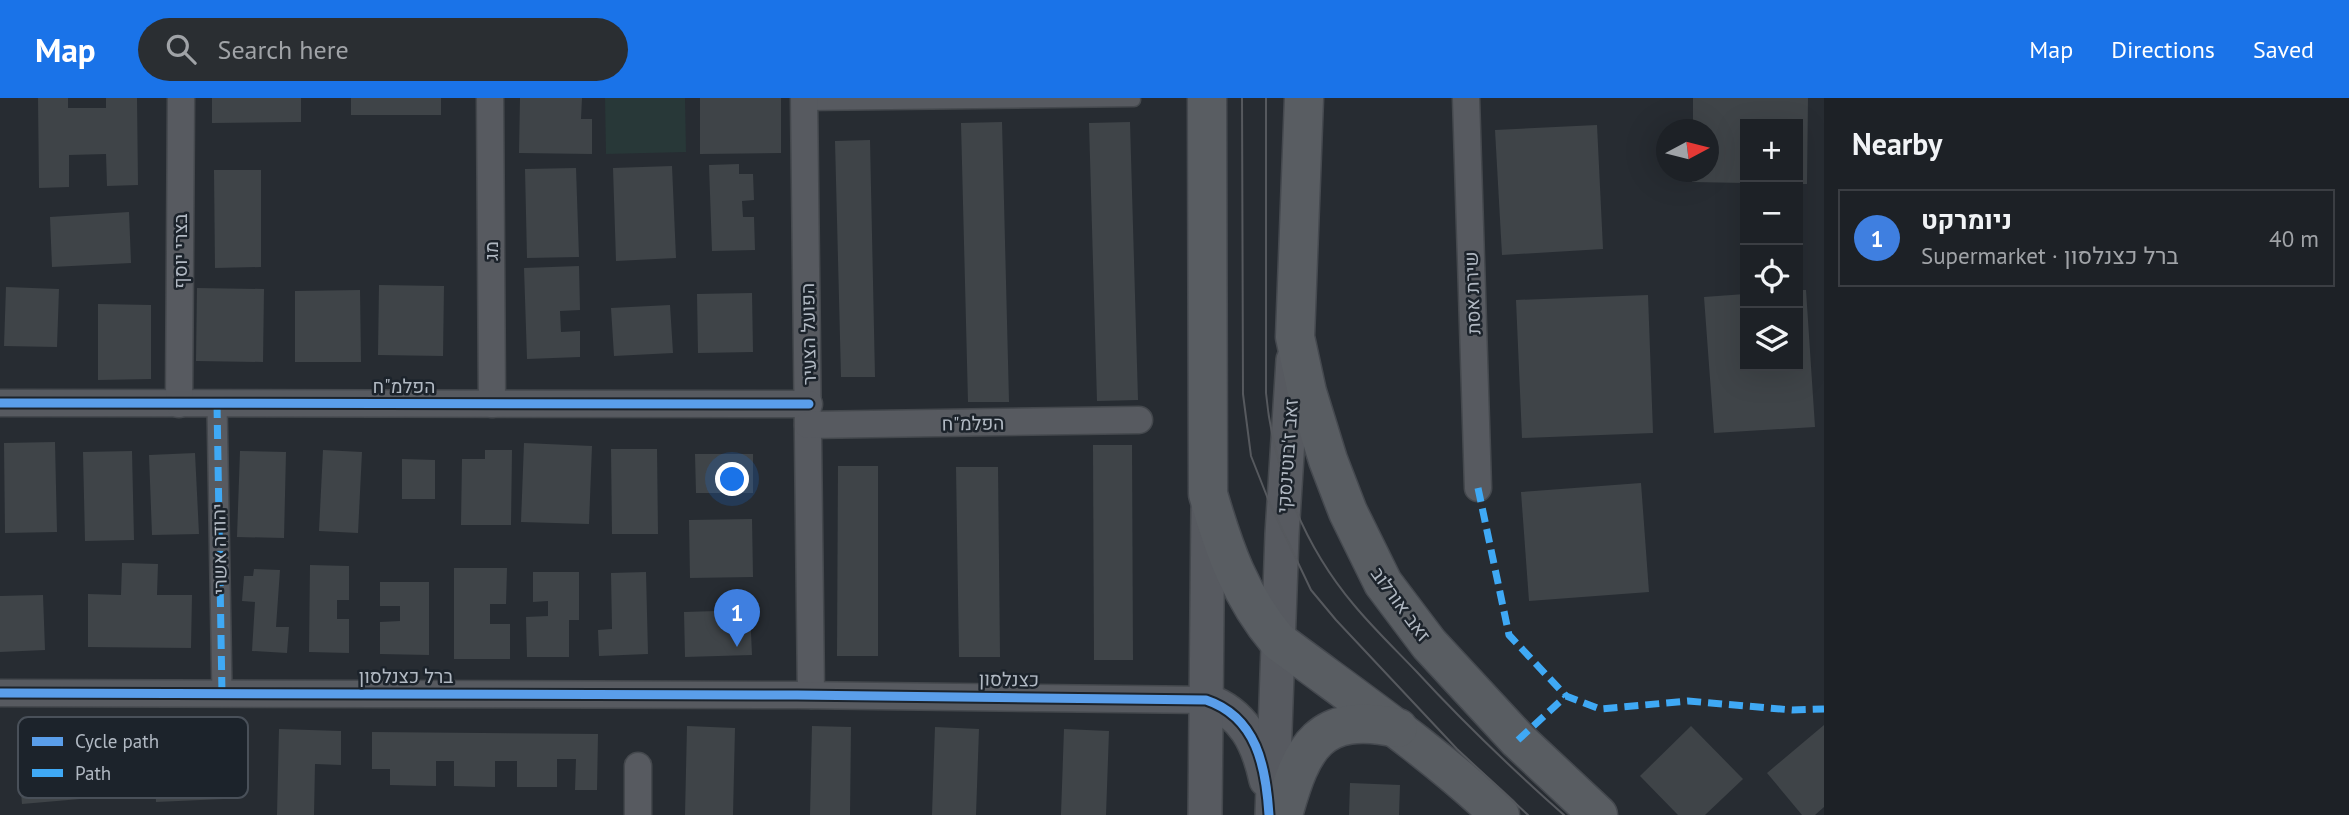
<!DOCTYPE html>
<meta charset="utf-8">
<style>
body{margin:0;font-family:"PT Sans",Heebo,sans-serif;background:#2a2e32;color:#f1f3f6}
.controls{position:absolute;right:21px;top:21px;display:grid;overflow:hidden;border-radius:0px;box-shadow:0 7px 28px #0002}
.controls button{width:63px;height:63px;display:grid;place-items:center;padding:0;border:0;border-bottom:2px solid #3b3e43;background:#1d2126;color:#f1f3f6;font:35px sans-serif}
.compass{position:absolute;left:1656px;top:21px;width:63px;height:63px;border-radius:50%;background:#1d2126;box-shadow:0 7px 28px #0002;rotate:83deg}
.you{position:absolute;left:733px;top:382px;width:24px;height:24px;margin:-18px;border:5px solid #fff;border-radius:50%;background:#1a73e8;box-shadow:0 0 0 10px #1a73e833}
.badge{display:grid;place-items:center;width:46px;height:46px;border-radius:50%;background:#1a73e8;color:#fff;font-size:23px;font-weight:700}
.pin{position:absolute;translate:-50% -58px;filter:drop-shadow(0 2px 4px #0008)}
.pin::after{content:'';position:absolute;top:37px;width:24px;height:21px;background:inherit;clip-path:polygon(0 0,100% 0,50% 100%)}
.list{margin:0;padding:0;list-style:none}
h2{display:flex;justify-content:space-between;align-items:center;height:91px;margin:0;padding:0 28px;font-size:30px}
h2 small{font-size:23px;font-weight:400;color:#a0a3a7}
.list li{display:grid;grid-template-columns:46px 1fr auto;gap:21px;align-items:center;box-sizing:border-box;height:98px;margin:0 14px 14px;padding:0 14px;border:2px solid #3b3e43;border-radius:0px}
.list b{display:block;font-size:26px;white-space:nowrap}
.list p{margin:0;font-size:23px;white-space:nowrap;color:#a0a3a7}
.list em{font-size:23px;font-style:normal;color:#a0a3a7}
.icon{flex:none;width:38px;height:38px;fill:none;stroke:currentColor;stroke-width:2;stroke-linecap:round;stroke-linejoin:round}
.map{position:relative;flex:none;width:1824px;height:717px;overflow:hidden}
header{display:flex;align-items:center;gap:42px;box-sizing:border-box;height:98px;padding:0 35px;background:#1a73e8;color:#fff}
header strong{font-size:33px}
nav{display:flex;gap:38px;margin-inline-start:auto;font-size:24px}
.search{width:490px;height:63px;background:#2a2e32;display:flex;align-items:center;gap:18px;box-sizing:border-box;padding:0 24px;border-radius:38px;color:#a0a3a7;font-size:26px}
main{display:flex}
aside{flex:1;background:#1d2126}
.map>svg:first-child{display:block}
</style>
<header>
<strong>Map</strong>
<div class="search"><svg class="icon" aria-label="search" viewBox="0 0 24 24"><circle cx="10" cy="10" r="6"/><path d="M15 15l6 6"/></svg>Search here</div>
<nav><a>Map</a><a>Directions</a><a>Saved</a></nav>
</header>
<main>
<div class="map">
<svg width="1824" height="717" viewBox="0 0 1824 717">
<rect width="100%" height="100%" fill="#272c32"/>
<path fill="#283838" d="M605,0H685L686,54L606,56Z"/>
<g fill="#3f4448">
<path d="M38,0H68V10H106V0H137L138,87L107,88L106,56L69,57V89L39,90Z"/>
<path d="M212,0H301V24L212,25Z"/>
<rect x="351" y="0" width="90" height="17"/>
<path d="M520,0H582L581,21H592V56L519,55Z"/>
<path d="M700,0H781V55L700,56Z"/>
<path d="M1693,0H1808L1807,86H1798V26H1745V85L1692,84V74H1708V32H1693Z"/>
<path d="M1002,24L1009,304H968L961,25Z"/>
<path d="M1130,24L1138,302L1097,303L1089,25Z"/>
<path d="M1597,27L1603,151L1502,157L1495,32Z"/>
<path d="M870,42L875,279H841L835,43Z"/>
<path d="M739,66V76H753L754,102L742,103L743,119H754L755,152L712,153L709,67Z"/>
<path d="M672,68L676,160L616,163L613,70Z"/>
<path d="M576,70L579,159L527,160L525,71Z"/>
<path d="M214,72H261V169L215,170Z"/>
<path d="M129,114L131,165L52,169L50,119Z"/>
<path d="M579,168L580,212L560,213L561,234L580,233V259L527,261L524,170Z"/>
<path d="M379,187L444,188L443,258L378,257Z"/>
<path d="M6,189L59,191L57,249L4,248Z"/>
<path d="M197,190L264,191L263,264L196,263Z"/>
<path d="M360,192L361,264H295V193Z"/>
<path d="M1798,192H1806L1815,329L1714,335L1704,199L1745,196V268H1798Z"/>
<path d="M752,195L753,254L698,255L697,196Z"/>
<path d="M1648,197L1653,335L1522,340L1516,202Z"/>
<path d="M98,206L151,207V281L98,282Z"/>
<path d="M670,207L673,255L614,258L611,210Z"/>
<path d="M55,344L57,434L5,435L4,345Z"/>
<path d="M524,345L592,348L589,426L521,424Z"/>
<path d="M1093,347H1132L1133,562H1094Z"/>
<path d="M611,351H657L658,436H612Z"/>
<path d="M323,352L362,354L358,435L319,433Z"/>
<path d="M485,352H512L511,427H461L462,361H485Z"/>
<path d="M132,353L134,442L85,443L83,354Z"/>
<path d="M240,353L286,354L284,440L237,439Z"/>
<path d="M195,355L199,436L152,437L149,357Z"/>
<path d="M695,356H753V395H696Z"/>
<path d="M402,361L435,362V401H402Z"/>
<path d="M838,368H878V558H837Z"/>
<path d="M956,369H998L1000,559H959Z"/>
<path d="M1641,385L1649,494L1529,503L1521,394Z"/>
<path d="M752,421L753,479L690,480L689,422Z"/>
<path d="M122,465L158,466L157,497H192L191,550L88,549V496L121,497Z"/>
<path d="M310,467L349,468V502H337V521H349V555L309,554Z"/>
<path d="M454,470H507L506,506H490V526H510V561H454Z"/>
<path d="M254,471L280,472L276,529H289L287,555L252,553L255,504L242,503L244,478H253Z"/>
<path d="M533,474H579V522H569V559H527L526,519L548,518V503L533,504Z"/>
<path d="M646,474L648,556L599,558L598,532L612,531L611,475Z"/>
<path d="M380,484H429V557L380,556V524L400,523V508H380Z"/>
<path d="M43,497L45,552L0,554V498Z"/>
<path d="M750,512L752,557L685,559L684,514Z"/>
<path d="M1824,627V709L1815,717H1802L1767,675Z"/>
<path d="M687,628L735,630L733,717H685Z"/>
<path d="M812,628L851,629L850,717H810Z"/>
<path d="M1691,628L1743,681L1705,717H1678L1640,678Z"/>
<path d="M935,629L979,631L976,717H932Z"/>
<path d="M198,630V639L241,638L243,671L223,672L224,701L156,704L153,632Z"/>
<path d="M279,631L341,633V667L315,666L314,717H277Z"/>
<path d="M1064,631L1109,633L1106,717H1061Z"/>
<path d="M372,634L598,636L597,692H575L576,661H557V689H517V663H495V689L454,688V663H436V688L390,687V671H372Z"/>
<path d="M76,644L80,701L22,706L17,648Z"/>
<path d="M1350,685L1400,687L1399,717H1349Z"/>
</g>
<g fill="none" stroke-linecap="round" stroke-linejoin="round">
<defs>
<path id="service" d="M804,6L1134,2"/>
<path id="pedestrian" d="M217,306L222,596"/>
<g id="minor">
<path d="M490,0L492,306"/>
<path d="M804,0L811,597"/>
<path d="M1466,0L1478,390"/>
<path d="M0,305L809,306"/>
<path d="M179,306L181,0"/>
<path d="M808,327L1139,322"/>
<path d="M0,595L797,597L1206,602"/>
<path d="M638,668V717"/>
</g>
<g id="tertiary">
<path d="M1206,602C1244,615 1258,645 1266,682"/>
<path d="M1205,717L1208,411"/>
<path d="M1272,717L1282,436L1293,262"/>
</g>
<g id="primary">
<path d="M1207,0L1208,396C1224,451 1240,498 1278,543C1353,599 1431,652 1500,717"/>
<path d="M1304,0L1295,239L1307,294L1328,362L1348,414L1383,485L1429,546L1518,642L1598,717"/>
<path d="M1283,717C1302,648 1319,613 1398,630"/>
</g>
</defs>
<use href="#service" stroke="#44484d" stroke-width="15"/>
<use href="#pedestrian" stroke="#44484d" stroke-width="22"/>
<use href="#minor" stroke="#44484d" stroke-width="29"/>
<use href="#tertiary" stroke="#44484d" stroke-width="36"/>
<use href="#primary" stroke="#45494f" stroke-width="41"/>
<use href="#service" stroke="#575a60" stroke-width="12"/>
<use href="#pedestrian" stroke="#575a60" stroke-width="19"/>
<use href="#minor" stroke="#575a60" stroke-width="26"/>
<use href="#tertiary" stroke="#575a60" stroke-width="33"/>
<use href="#primary" stroke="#595d62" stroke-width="38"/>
<g stroke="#56595e" stroke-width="2">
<path d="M1242,0L1243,296L1251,358L1270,406L1311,492L1336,522L1457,651L1528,717"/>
<path d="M1266,0V295C1273,371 1304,448 1354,507C1373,530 1395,551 1416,573C1463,624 1512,671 1564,717"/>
</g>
<g stroke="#3fa9f5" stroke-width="7" stroke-dasharray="14 7" stroke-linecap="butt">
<path d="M217,306L222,596"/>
<path d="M1478,390L1509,537L1566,598"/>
<path d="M1518,642L1566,598L1600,611L1688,603L1792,612L1824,611"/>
</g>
<defs>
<g id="cycleway">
<path d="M0,305L809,306"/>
<path d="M0,595L797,597L1206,602C1257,619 1266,669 1269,717"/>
</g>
</defs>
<use href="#cycleway" stroke="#1c232b" stroke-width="13"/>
<use href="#cycleway" stroke="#5a9eea" stroke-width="9"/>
</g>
<g text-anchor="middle" stroke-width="5" stroke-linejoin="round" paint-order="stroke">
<g font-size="19" fill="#b1b9c3" stroke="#1c232b">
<text transform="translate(180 153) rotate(-90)" y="7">בצרי יוסף</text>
<text transform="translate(491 153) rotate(-90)" y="7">מג</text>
<text transform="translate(1472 195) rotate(-92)" y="7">שירת אסת</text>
<text transform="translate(808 236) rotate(-91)" y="7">הפועל הצעיר</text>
<text x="404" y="295">הפלמ"ח</text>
<text transform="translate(973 325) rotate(-1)" y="7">הפלמ"ח</text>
<text transform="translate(1287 358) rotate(-86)" y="7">זאב ז'בוטינסקי</text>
<text transform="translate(219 451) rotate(-91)" y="7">יהודה אשרי</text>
<text transform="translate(1401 506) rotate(54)" y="7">זאב אורלוב</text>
<text x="406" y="585">ברל כצנלסון</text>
<text transform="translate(1009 581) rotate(1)" y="7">כצנלסון</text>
</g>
</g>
<rect x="18" y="619" width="230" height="81" rx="10" fill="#1c232b" stroke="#495059" stroke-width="2"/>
<rect x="32" y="639" width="31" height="9" fill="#5a9eea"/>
<rect x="32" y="671" width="31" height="8" fill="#3fa9f5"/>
<g font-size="19" fill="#b1b9c3">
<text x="75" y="650">Cycle path</text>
<text x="75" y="682">Path</text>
</g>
</svg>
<div class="controls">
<button>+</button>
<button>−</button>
<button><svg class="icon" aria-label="locate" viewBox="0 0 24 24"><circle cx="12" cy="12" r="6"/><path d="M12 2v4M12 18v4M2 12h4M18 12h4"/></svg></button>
<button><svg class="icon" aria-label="layers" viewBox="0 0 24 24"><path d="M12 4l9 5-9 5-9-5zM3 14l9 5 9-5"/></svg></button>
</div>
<svg class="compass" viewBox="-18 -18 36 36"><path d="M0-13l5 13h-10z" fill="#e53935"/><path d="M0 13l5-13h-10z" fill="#a0a3a7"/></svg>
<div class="you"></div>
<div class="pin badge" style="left:737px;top:549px;background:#3f7fe0">1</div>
</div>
<aside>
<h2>Nearby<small></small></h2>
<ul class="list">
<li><span class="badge" style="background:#3f7fe0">1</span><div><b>ניומרקט</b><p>Supermarket · ברל כצנלסון</p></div><em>40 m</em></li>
</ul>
</aside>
</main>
